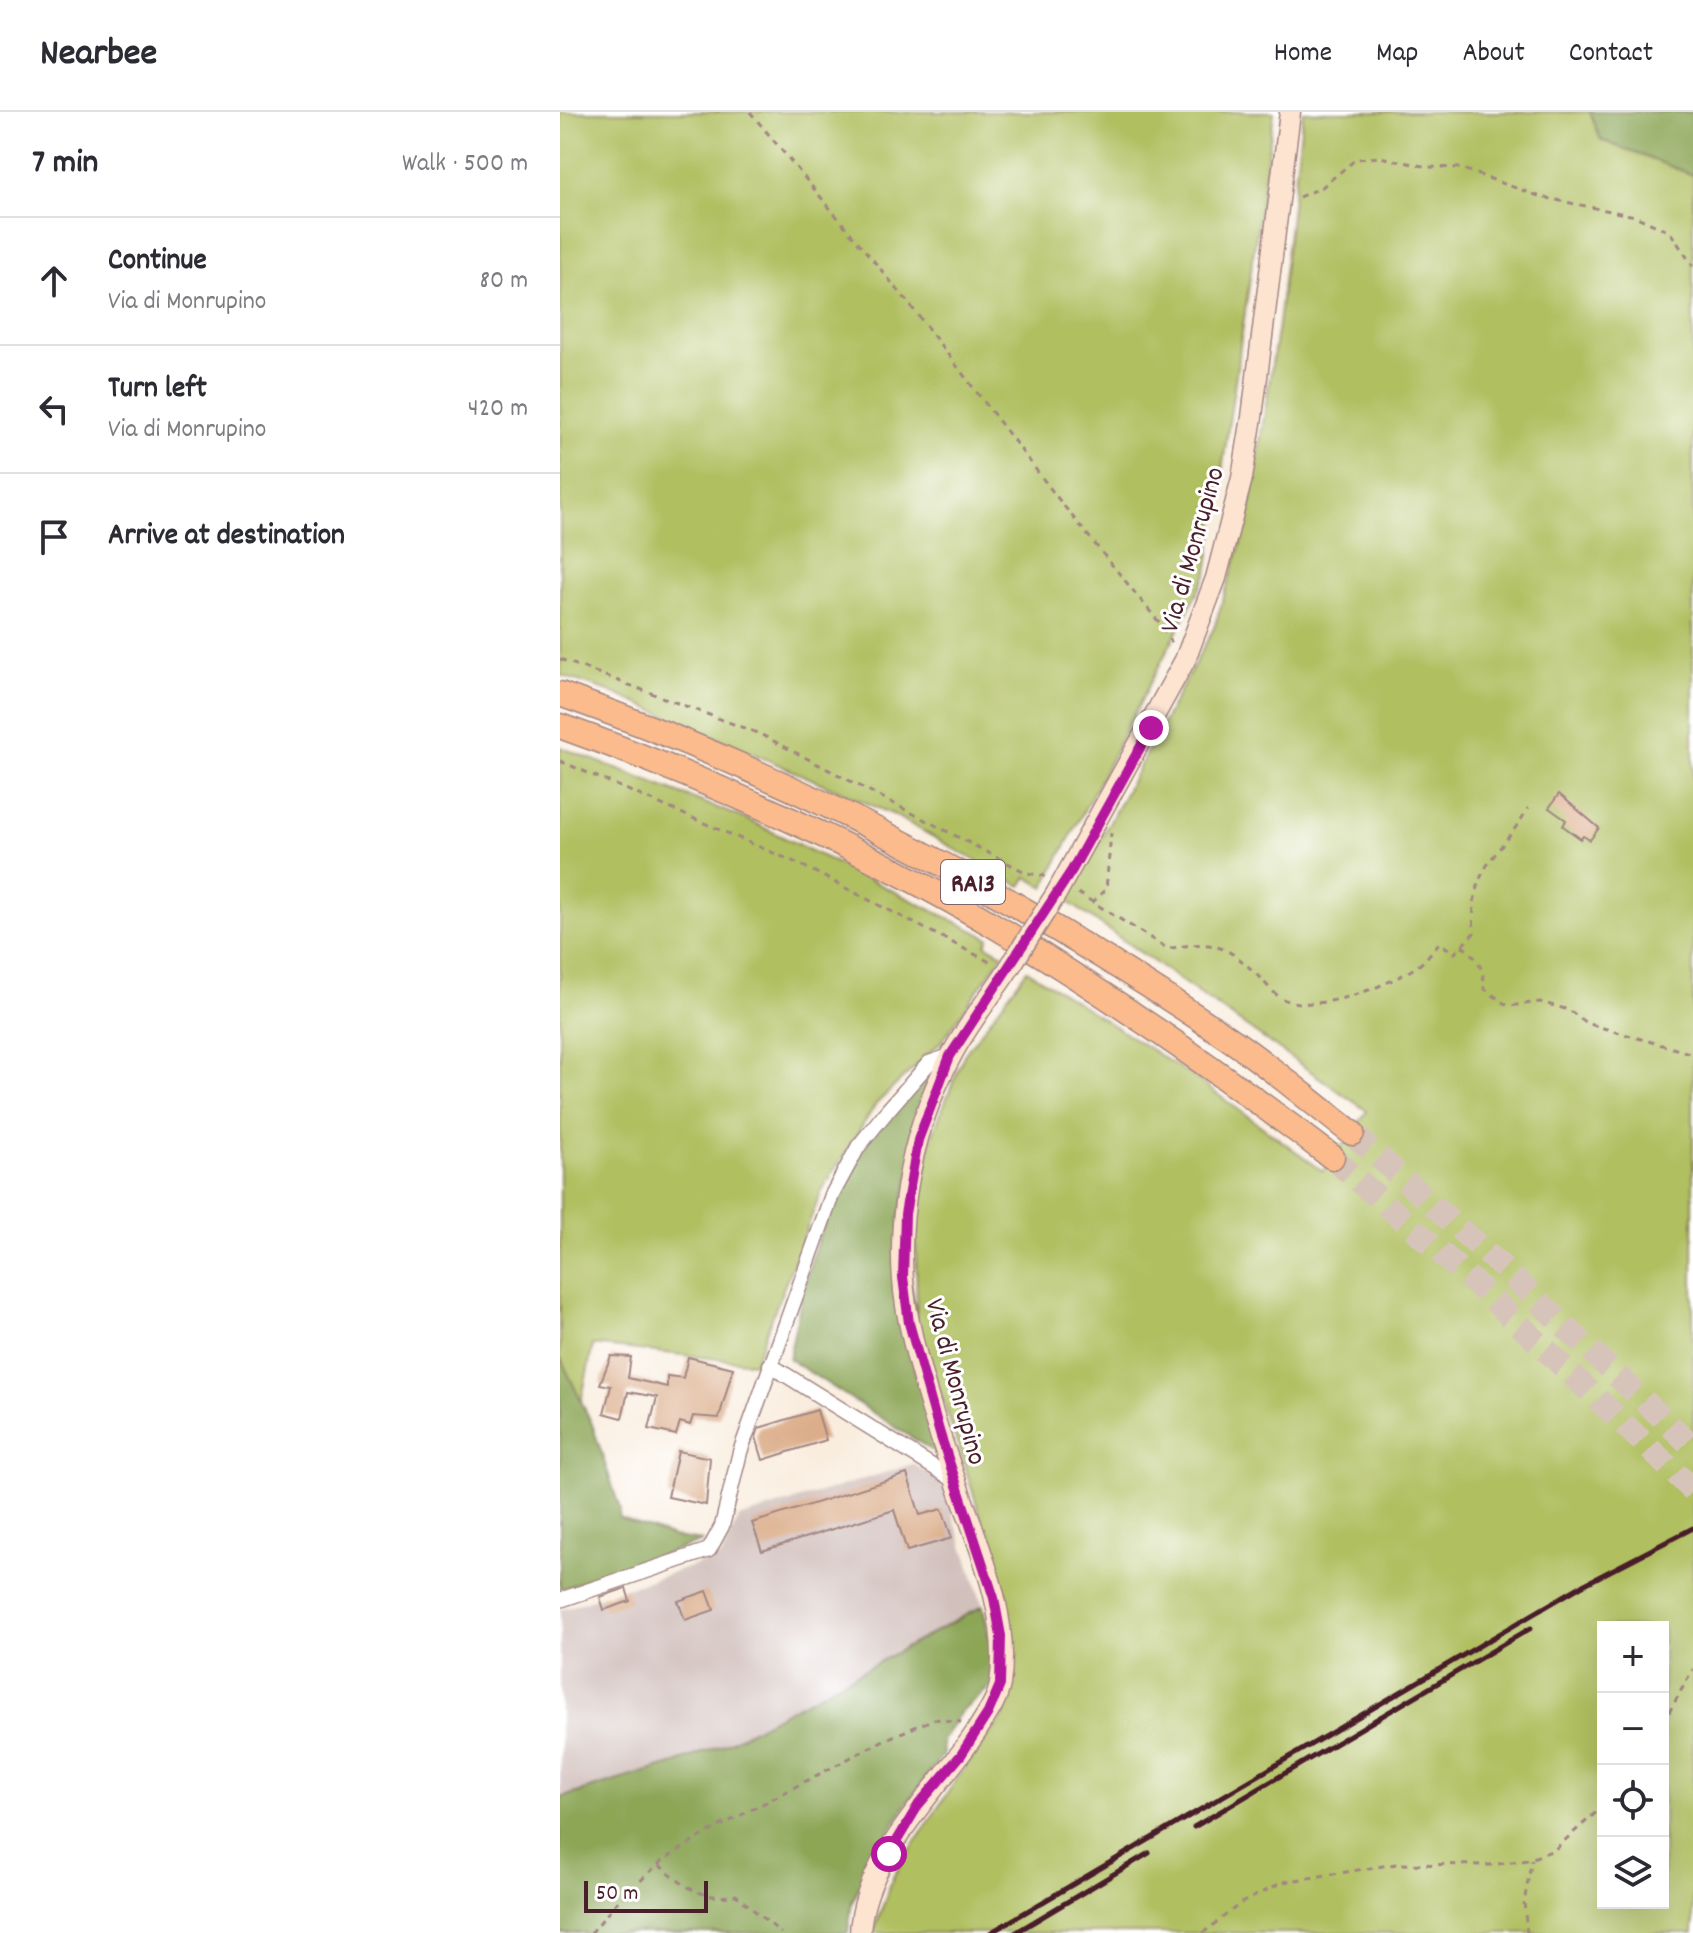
<!DOCTYPE html>
<meta charset="utf-8">
<style>
body{margin:0;font-family:Dekko,sans-serif;background:#f2f2f3;color:#2b2b33}
.controls{position:absolute;right:24px;bottom:24px;display:grid;overflow:hidden;border-radius:0px;box-shadow:0 8px 32px #0002}
.controls button{width:72px;height:72px;display:grid;place-items:center;padding:0;border:0;border-bottom:2px solid #e1e1e2;background:#fff;color:#2b2b33;font:40px sans-serif}
.scale{position:absolute;left:24px;bottom:20px;width:124px;box-sizing:border-box;padding-left:8px;border:4px solid #4a1f2b;border-top:0;font-size:22px;line-height:28px;white-space:nowrap;color:#4a1f2b;-webkit-text-stroke:6px #fff;paint-order:stroke}
.stop{position:absolute;width:24px;height:24px;margin:-18px;border:6px solid #b5179e;border-radius:50%;background:#fff}
.stop.end{background:#b5179e;border-color:#fff;box-shadow:0 2px 8px #0008}
.list{margin:0;padding:0;list-style:none}
h2{display:flex;justify-content:space-between;align-items:center;height:104px;margin:0;padding:0 32px;font-size:34px}
h2 small{font-size:26px;font-weight:400;color:#7c7c81}
.list li{display:grid;grid-template-columns:52px 1fr auto;gap:24px;align-items:center;box-sizing:border-box;height:128px;padding:0 32px;border-top:2px solid #e1e1e2}
.list b{display:block;font-size:30px;white-space:nowrap}
.list p{margin:0;font-size:26px;white-space:nowrap;color:#7c7c81}
.list em{font-size:26px;font-style:normal;color:#7c7c81}
.icon{flex:none;width:44px;height:44px;fill:none;stroke:currentColor;stroke-width:2;stroke-linecap:round;stroke-linejoin:round}
.map{position:relative;flex:none;width:1133px;height:1821px;overflow:hidden}
header{display:flex;align-items:center;gap:48px;box-sizing:border-box;height:112px;padding:0 40px;background:#fff;border-bottom:2px solid #e1e1e2}
header strong{font-size:38px}
nav{display:flex;gap:44px;margin-inline-start:auto;font-size:28px}
main{display:flex}
aside{flex:1;background:#fff}
.map>svg:first-child{display:block}
</style>
<header>
<strong>Nearbee</strong>
<nav><a>Home</a><a>Map</a><a>About</a><a>Contact</a></nav>
</header>
<main>
<aside>
<h2>7 min<small>Walk · 500 m</small></h2>
<ul class="list">
<li><svg class="icon" aria-label="ahead" viewBox="0 0 24 24"><path d="M12 20V5M6 11l6-6 6 6"/></svg><div><b>Continue</b><p>Via di Monrupino</p></div><em>80 m</em></li>
<li><svg class="icon" aria-label="left" viewBox="0 0 24 24"><path d="M17 20v-9H6M10 6l-5 5 5 5"/></svg><div><b>Turn left</b><p>Via di Monrupino</p></div><em>420 m</em></li>
<li><svg class="icon" aria-label="arrive" viewBox="0 0 24 24"><path d="M6 21V4h12l-3 4 3 4H6"/></svg><div><b>Arrive at destination</b></div></li>
</ul>
</aside>
<div class="map">
<svg width="1133" height="1821" viewBox="0 0 1133 1821">
<rect width="100%" height="100%" fill="#fff"/>
<filter id="ink" filterUnits="userSpaceOnUse"><feTurbulence type="fractalNoise" baseFrequency=".0125" numOctaves="2"/><feDisplacementMap in="SourceGraphic" scale="16" xChannelSelector="R" yChannelSelector="G"/><feConvolveMatrix kernelMatrix="1 2 1 2 8 2 1 2 1" color-interpolation-filters="sRGB"/></filter>
<filter id="wash" filterUnits="userSpaceOnUse"><feTurbulence type="fractalNoise" baseFrequency=".006" numOctaves="4" result="noise"/><feDisplacementMap in="SourceGraphic" scale="32" xChannelSelector="R" yChannelSelector="G"/><feGaussianBlur stdDeviation="1.8" result="paint"/><feColorMatrix in="noise" values="0 0 0 0 0 0 0 0 0 0 0 0 0 0 0 0 0 1.4 0 .05"/><feComposite in="paint" operator="in"/></filter>
<g filter="url(#wash)">
<rect width="100%" height="100%" fill="#f9edde"/>
<path fill="#d1c0bc" d="M353,1352L382,1370L423,1494L166,1632L115,1651L0,1686V1498L160,1445L179,1406Z"/>
<g fill="#b0bf61" stroke="#7d6f46" stroke-width="2" fill-rule="evenodd">
<path d="M0,0H714L647,462L484,775L467,765L461,774L332,702L49,579L0,563Z"/>
<path d="M743,0H1030L1041,28L1133,63V1821H313L334,1763L396,1668L444,1604L454,1557L447,1485L357,1208L356,1124L371,1026L404,943L467,858L635,966L763,1059L807,999L507,789L654,516L688,408L718,213ZM1043,1515H1103V1791H1043Z"/>
<path d="M0,635L188,708L429,826L426,833L443,842L382,929L316,992L262,1078L194,1251L33,1233L21,1290L0,1245Z"/>
</g>
<g fill="#8ca657" stroke="#6b6241" stroke-width="2">
<path d="M1030,0H1133V63L1041,28Z"/>
<path d="M374,958L339,1107L382,1345L229,1247C242,1176 259,1101 299,1039C318,1010 349,982 374,958Z"/>
<path d="M0,1245L32,1312L60,1397L59,1406L113,1425L143,1429L0,1477Z"/>
<path d="M423,1494L432,1538L431,1574L400,1601L382,1629L383,1642L349,1688L310,1753L292,1790L288,1821H0V1686L115,1651L166,1632Z"/>
</g>
<g id="blocks">
<g fill="#dbad8a">
<path d="M999,682L1039,716L1030,728L1023,724L1021,727L1003,714L1006,708L989,696Z"/>
<path d="M51,1244L71,1245L68,1266L107,1275V1264L123,1266L128,1245L173,1256L159,1306L133,1304L130,1313L120,1310L116,1323L89,1317L97,1285L68,1280L62,1306L44,1301L51,1274L40,1272Z"/>
<path d="M257,1298L266,1328L203,1348L196,1325L199,1316Z"/>
<path d="M118,1339L150,1346L146,1393L108,1385Z"/>
<path d="M347,1362L360,1403L382,1397L392,1426L347,1439L334,1398L202,1439L192,1411Z"/>
<path d="M66,1476L70,1489L44,1498L40,1485Z"/>
<path d="M147,1479L154,1498L125,1508L118,1489Z"/>
</g>
</g>
</g>
<g filter="url(#ink)">
<use href="#blocks" fill-opacity="0" stroke="#a28684" stroke-width="2"/>
<g fill="none" stroke-linecap="round" stroke-linejoin="round">
<g stroke="#d6c4ba" stroke-width="24" stroke-dasharray="24 12" stroke-linecap="butt">
<path d="M792,1021L940,1153L1133,1335"/>
<path d="M772,1045L926,1181L1133,1378"/>
</g>
<defs>
<g id="minor">
<path d="M210,1253L396,1369"/>
<path d="M0,1488L149,1438L162,1414L180,1340L272,1083L298,1035L327,999L369,951L390,944"/>
</g>
<g id="secondary">
<path d="M496,782L625,548L656,466L682,366L692,305L730,0"/>
<path d="M300,1821C303,1746 377,1679 416,1620C425,1605 437,1589 440,1572C450,1508 422,1442 401,1384C381,1328 361,1269 349,1210C331,1125 349,1022 390,946C407,912 433,882 453,850"/>
</g>
<g id="motorway">
<path d="M0,582C236,665 460,785 667,925C710,954 750,989 792,1021"/>
<path d="M0,614C143,665 308,738 438,816C554,886 664,963 772,1045"/>
</g>
</defs>
<use href="#minor" stroke="#a28684" stroke-width="17"/>
<use href="#secondary" stroke="#a28684" stroke-width="23"/>
<use href="#motorway" stroke="#a28684" stroke-width="27"/>
<g stroke="#a28684" stroke-width="3" stroke-dasharray="6 6" stroke-linecap="butt">
<path d="M190,0L347,189L503,393L598,509L613,533"/>
<path d="M739,85L761,76L796,47L820,45L868,55L900,56L981,85L1075,104L1110,120L1133,154"/>
<path d="M0,547L200,622L467,761L485,764"/>
<path d="M0,649L239,752L430,850"/>
<path d="M518,781L608,837C653,827 668,833 700,866C707,873 715,883 723,887C756,902 824,875 853,857C863,852 871,840 879,831L895,841L914,821C909,751 938,749 968,696"/>
<path d="M532,791L546,777L551,721"/>
<path d="M902,834C919,846 923,857 925,877L948,894L980,890L1009,898L1026,911L1133,942"/>
<path d="M1103,1588L1111,1594"/>
<path d="M1103,1611L1133,1557"/>
<path d="M99,1753C123,1773 143,1790 176,1783L221,1821"/>
<path d="M31,1821L55,1792L103,1748L149,1720L324,1628L374,1607L401,1610"/>
<path d="M643,1821L681,1791L723,1770L836,1752L930,1753L967,1748L994,1738L1043,1694"/>
<path d="M967,1821L964,1791L972,1747"/>
</g>
<use href="#minor" stroke="#fff" stroke-width="14"/>
<use href="#secondary" stroke="#fde4d1" stroke-width="20"/>
<use href="#motorway" stroke="#fbbb8c" stroke-width="24"/>
<g stroke="#4a1f2b" stroke-width="5">
<path d="M634,1715L971,1516"/>
<path d="M430,1821L1021,1474L1133,1416"/>
<path d="M455,1821L589,1741"/>
</g>
<defs>
<path id="secondary-bridge" d="M453,850L496,782"/>
</defs>
<use href="#secondary-bridge" stroke="#a28684" stroke-width="23" stroke-linecap="butt"/>
<use href="#secondary-bridge" stroke="#fde4d1" stroke-width="20"/>
</g>
</g>
<g fill="none" stroke-linecap="round" stroke-linejoin="round" filter="url(#ink)">
<path stroke="#b5179e" stroke-width="10" d="M329,1742L359,1692L401,1643L428,1601L440,1573L441,1524L434,1486L380,1322L349,1211L343,1165L345,1102L358,1028L390,944L512,758L591,616"/>
</g>
<g text-anchor="middle" stroke-width="6" stroke-linejoin="round" paint-order="stroke">
<rect fill="#fff" stroke="#80626b" stroke-width="2" x="381" y="748" width="64" height="44" rx="6"/>
<g font-size="26" font-weight="bold" fill="#4a1f2b">
<text x="413" y="779">RA13</text>
</g>
<g font-size="28" fill="#4a1f2b" stroke="#fff">
<text transform="translate(630 437) rotate(-74)" y="10">Via di Monrupino</text>
<text transform="translate(398 1269) rotate(75)" y="10">Via di Monrupino</text>
</g>
</g>
</svg>
<div class="controls">
<button>+</button>
<button>−</button>
<button><svg class="icon" aria-label="locate" viewBox="0 0 24 24"><circle cx="12" cy="12" r="6"/><path d="M12 2v4M12 18v4M2 12h4M18 12h4"/></svg></button>
<button><svg class="icon" aria-label="layers" viewBox="0 0 24 24"><path d="M12 4l9 5-9 5-9-5zM3 14l9 5 9-5"/></svg></button>
</div>
<div class="scale">50 m</div>
<div class="stop" style="left:329px;top:1742px"></div>
<div class="stop end" style="left:591px;top:616px"></div>
</div>
</main>
